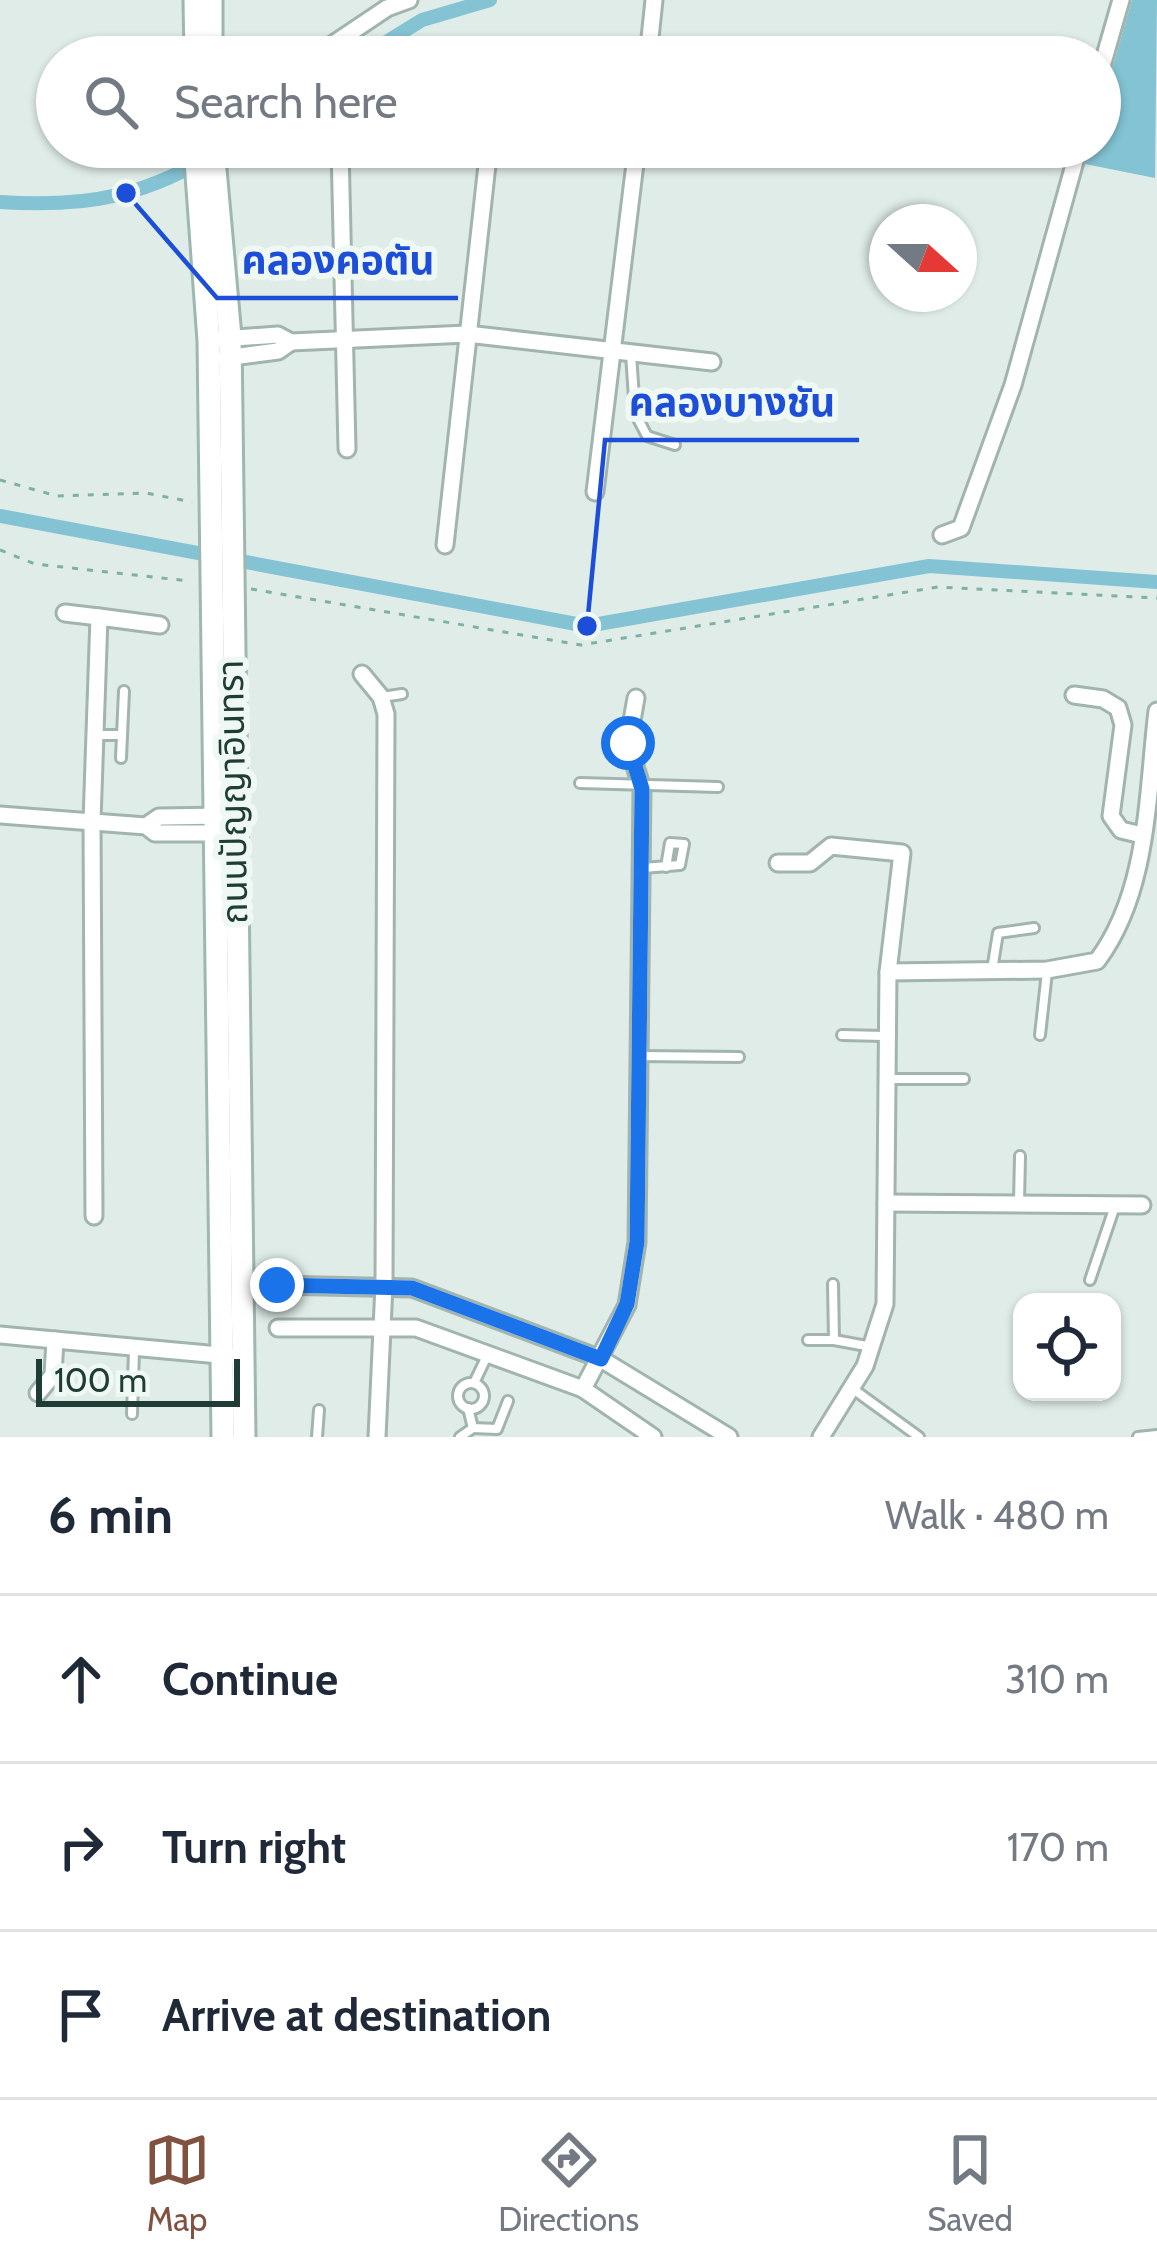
<!DOCTYPE html>
<meta charset="utf-8">
<style>
body{margin:0;font-family:Cabin,"Noto Sans Thai",sans-serif;background:#f2f2f3;color:#1f2937}
.controls{position:absolute;right:36px;bottom:36px;display:grid;overflow:hidden;border-radius:24px;box-shadow:0 3px 9px #0004}
.controls button{width:108px;height:108px;display:grid;place-items:center;padding:0;border:0;border-bottom:3px solid #e0e1e3;background:#fff;color:#1f2937;font:60px sans-serif}
.compass{position:absolute;left:869px;top:204px;width:108px;height:108px;border-radius:50%;background:#fff;box-shadow:0 3px 9px #0004;rotate:111deg}
.scale{position:absolute;left:36px;bottom:30px;width:204px;box-sizing:border-box;padding-left:12px;border:6px solid #1f3d36;border-top:0;font-size:33px;line-height:42px;white-space:nowrap;color:#1f3d36;-webkit-text-stroke:9px #f0f8f4;paint-order:stroke}
.stop{position:absolute;width:36px;height:36px;margin:-27px;border:9px solid #1a73e8;border-radius:50%;background:#fff}
.stop.end{background:#1a73e8;border-color:#fff;box-shadow:0 3px 12px #0008}
.list{margin:0;padding:0;list-style:none}
h2{display:flex;justify-content:space-between;align-items:center;height:156px;margin:0;padding:0 48px;font-size:51px}
h2 small{font-size:39px;font-weight:400;color:#747a83}
.list li{display:grid;grid-template-columns:78px 1fr auto;gap:36px;align-items:center;box-sizing:border-box;height:168px;padding:0 48px;border-top:3px solid #e0e1e3}
.list b{display:block;font-size:45px;white-space:nowrap}
.list em{font-size:39px;font-style:normal;color:#747a83}
.icon{flex:none;width:66px;height:66px;fill:none;stroke:currentColor;stroke-width:2;stroke-linecap:round;stroke-linejoin:round}
.map{position:relative;flex:none;width:1157px;height:1437px;overflow:hidden}
.search{position:absolute;background:#fff;box-shadow:0 3px 9px #0004;left:36px;right:36px;top:36px;height:132px;display:flex;align-items:center;gap:30px;box-sizing:border-box;padding:0 42px;border-radius:66px;color:#747a83;font-size:45px}
.sheet{height:660px;background:#fff}
nav{display:flex;justify-content:space-around;align-items:center;box-sizing:border-box;height:168px;border-top:3px solid #e0e1e3;background:#fff;font-size:33px;color:#747a83}
nav a{display:grid;justify-items:center;gap:6px}
nav .on{color:#825241}
.map>svg:first-child{display:block}
</style>
<div class="map">
<svg width="1157" height="1437" viewBox="0 0 1157 1437">
<rect width="100%" height="100%" fill="#dfece7"/>
<path fill="#83c3d4" d="M1132,0H1157L1155,178L1085,164L1090,147H1100V111Z"/>
<g fill="none" stroke-linecap="round" stroke-linejoin="round">
<g stroke="#83c3d4" stroke-width="14">
<path d="M362,57L422,20L490,0"/>
<path d="M0,202C89,208 149,196 225,147"/>
<path d="M0,516L587,626L929,566L1157,582"/>
</g>
<defs>
<g id="service">
<path d="M449,151L486,154"/>
<path d="M631,354L635,413L647,436L675,445"/>
<path d="M382,697L402,694"/>
<path d="M93,735H122"/>
<path d="M121,758L124,691"/>
<path d="M580,783L718,787"/>
<path d="M643,868L680,865L684,844L670,843L666,867"/>
<path d="M992,970L998,933L1034,928"/>
<path d="M842,1035L884,1036"/>
<path d="M1040,1035L1047,972"/>
<path d="M638,1056L739,1057"/>
<path d="M888,1079H964"/>
<path d="M1019,1202L1020,1156"/>
<path d="M1090,1280L1115,1206"/>
<path d="M833,1284L834,1340L872,1347"/>
<path d="M808,1340H834"/>
<path d="M474,1383L487,1356"/>
<circle cx="471" cy="1396" r="13"/>
<path d="M853,1389L919,1437"/>
<path d="M468,1408L473,1428L497,1429L508,1401"/>
<path d="M132,1414L134,1350"/>
<path d="M317,1437L319,1410"/>
<path d="M460,1437L473,1428"/>
<path d="M1138,1437L1157,1435"/>
</g>
<g id="minor">
<path d="M314,57L387,8L409,0"/>
<path d="M648,57L654,0"/>
<path d="M1100,73L1121,0"/>
<path d="M340,147L347,449"/>
<path d="M221,339L278,335L291,342L467,334L712,362"/>
<path d="M225,358L278,351L291,342"/>
<path d="M595,492L637,147"/>
<path d="M942,535L961,528L1013,385L1079,147"/>
<path d="M445,545L489,147"/>
<path d="M65,613L99,617"/>
<path d="M362,674L381,697L386,714L384,1285L377,1437"/>
<path d="M1074,695L1103,699L1118,708L1123,725L1111,816L1121,830L1142,835"/>
<path d="M0,815L146,826L155,833H222"/>
<path d="M146,826L159,817L224,816"/>
<path d="M778,863H810L831,846L902,853L888,972"/>
<path d="M886,1203L1142,1205"/>
<path d="M94,1216L92,821L99,617L160,625"/>
<path d="M277,1285L412,1288L601,1359L729,1437"/>
<path d="M278,1328H416L583,1389L653,1437"/>
<path d="M0,1335L230,1356"/>
<path d="M583,1389L627,1305L637,1242L642,789L628,743L636,698"/>
<path d="M38,1393L53,1375L55,1340"/>
<path d="M821,1437L865,1366L885,1304L888,972L1047,970L1097,961C1149,892 1147,794 1157,711"/>
</g>
<g id="secondary">
<path d="M195,0L196,57"/>
<path d="M211,0V57"/>
<path d="M195,147L209,341L223,1437"/>
<path d="M213,147L230,337L244,1437"/>
</g>
</defs>
<use href="#service" stroke="#a2b4ae" stroke-width="14"/>
<use href="#minor" stroke="#a2b4ae" stroke-width="21"/>
<use href="#secondary" stroke="#9db8b0" stroke-width="27"/>
<g stroke="#7eb1a4" stroke-width="3" stroke-dasharray="6 9" stroke-linecap="butt">
<path d="M0,480L57,496L146,493L192,502"/>
<path d="M0,550L35,564L189,581"/>
<path d="M251,589L581,645L938,587L1157,598"/>
</g>
<use href="#service" stroke="#fff" stroke-width="8"/>
<use href="#minor" stroke="#fff" stroke-width="15"/>
<use href="#secondary" stroke="#fff" stroke-width="21"/>
</g>
<g fill="none" stroke-linecap="round" stroke-linejoin="round">
<path stroke="#1a73e8" stroke-width="15" d="M277,1285L412,1288L601,1359L627,1304L637,1242L642,789L628,743"/>
</g>
<g text-anchor="middle" stroke-width="12" stroke-linejoin="round" paint-order="stroke">
<g font-size="36" fill="#1f3d36" stroke="#f0f8f4">
<text transform="translate(232 792) rotate(-91)" y="13">ถนนปัญญาอินทรา</text>
</g>
</g>
<path fill="none" stroke="#1d4ed8" stroke-width="4.5" d="M126 193L217 298H458M587 626L605 440H859"/>
<g fill="#1d4ed8" stroke="#f0f8f4" stroke-width="4.5">
<circle cx="126" cy="193" r="12"/>
<circle cx="587" cy="626" r="12"/>
</g>
<g font-size="39" text-anchor="middle" font-weight="bold" fill="#1d4ed8" stroke="#f0f8f4" stroke-width="12" stroke-linejoin="round" paint-order="stroke">
<text x="338" y="274">คลองคอตัน</text>
<text x="732" y="416">คลองบางชัน</text>
</g>
</svg>
<div class="controls">
<button><svg class="icon" aria-label="locate" viewBox="0 0 24 24"><circle cx="12" cy="12" r="6"/><path d="M12 2v4M12 18v4M2 12h4M18 12h4"/></svg></button>
</div>
<svg class="compass" viewBox="-18 -18 36 36"><path d="M0-13l5 13h-10z" fill="#e53935"/><path d="M0 13l5-13h-10z" fill="#747a83"/></svg>
<div class="scale">100 m</div>
<div class="stop" style="left:628px;top:743px"></div>
<div class="stop end" style="left:277px;top:1285px"></div>
<div class="search"><svg class="icon" aria-label="search" viewBox="0 0 24 24"><circle cx="10" cy="10" r="6"/><path d="M15 15l6 6"/></svg>Search here</div>
</div>
<section class="sheet">
<h2>6 min<small>Walk · 480 m</small></h2>
<ul class="list">
<li><svg class="icon" aria-label="ahead" viewBox="0 0 24 24"><path d="M12 20V5M6 11l6-6 6 6"/></svg><div><b>Continue</b></div><em>310 m</em></li>
<li><svg class="icon" aria-label="right" viewBox="0 0 24 24"><path d="M7 20v-9h11M14 6l5 5-5 5"/></svg><div><b>Turn right</b></div><em>170 m</em></li>
<li><svg class="icon" aria-label="arrive" viewBox="0 0 24 24"><path d="M6 21V4h12l-3 4 3 4H6"/></svg><div><b>Arrive at destination</b></div></li>
</ul>
</section>
<nav>
<a class="on"><svg class="icon" aria-label="map" viewBox="0 0 24 24"><path d="M3 6l6-2 6 2 6-2v14l-6 2-6-2-6 2zM9 4v14M15 6v14"/></svg>Map</a>
<a><svg class="icon" aria-label="directions" viewBox="0 0 24 24"><path d="M12 3l9 9-9 9-9-9zM9 14v-3h6M13 9l2 2-2 2"/></svg>Directions</a>
<a><svg class="icon" aria-label="saved" viewBox="0 0 24 24"><path d="M7 4h10v16l-5-4-5 4z"/></svg>Saved</a>
</nav>
